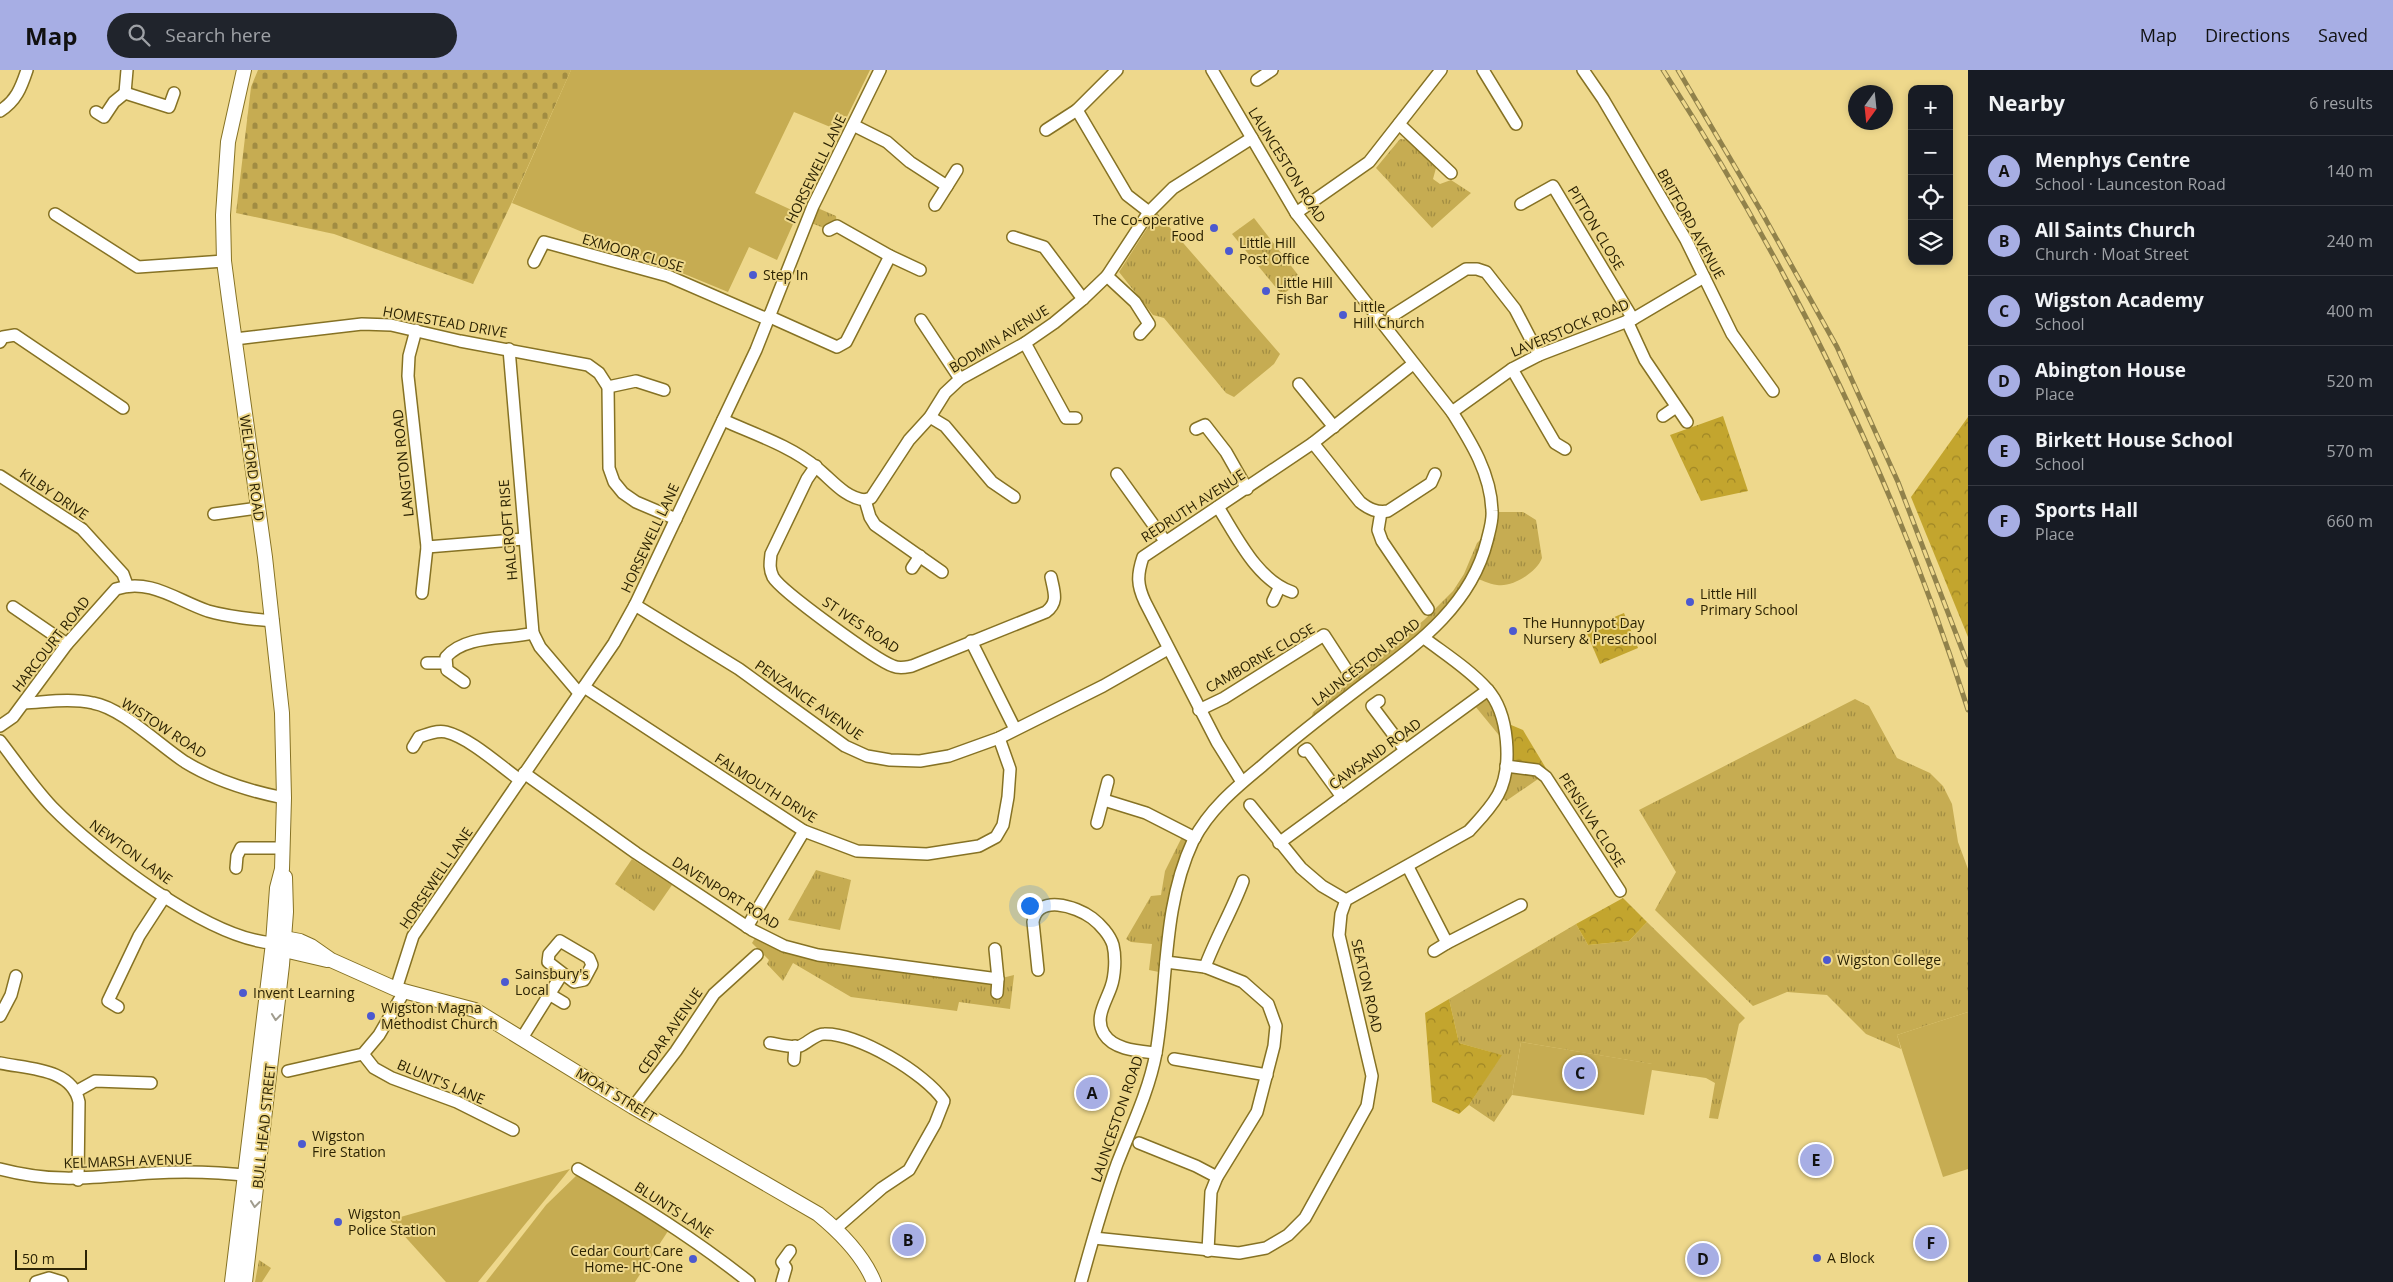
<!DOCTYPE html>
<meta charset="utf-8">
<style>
body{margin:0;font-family:"Open Sans",sans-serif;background:#20242c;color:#f1f3f6}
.controls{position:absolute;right:15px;top:15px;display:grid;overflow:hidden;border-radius:10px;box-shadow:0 2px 8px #0003}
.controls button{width:45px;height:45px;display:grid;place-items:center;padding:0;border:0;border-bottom:1px solid #363941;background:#171b24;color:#f1f3f6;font:25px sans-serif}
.compass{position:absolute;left:1848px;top:15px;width:45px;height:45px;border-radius:50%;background:#171b24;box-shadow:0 2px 8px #0003;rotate:195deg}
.scale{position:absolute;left:15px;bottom:12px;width:72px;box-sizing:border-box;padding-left:5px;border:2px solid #2c2303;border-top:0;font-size:14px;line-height:18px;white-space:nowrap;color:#2c2303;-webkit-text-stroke:4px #eed88c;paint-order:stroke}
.you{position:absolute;left:1029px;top:835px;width:18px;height:18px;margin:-12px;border:4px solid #fff;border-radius:50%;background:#1a73e8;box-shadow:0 0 0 8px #1a73e833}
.badge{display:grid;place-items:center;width:32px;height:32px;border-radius:50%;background:#a7aee4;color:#111;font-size:16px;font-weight:700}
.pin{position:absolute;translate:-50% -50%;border:2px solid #fff;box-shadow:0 1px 5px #0006}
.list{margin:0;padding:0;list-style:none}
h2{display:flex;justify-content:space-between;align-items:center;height:65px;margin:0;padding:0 20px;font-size:21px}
h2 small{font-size:16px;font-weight:400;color:#9ea1a6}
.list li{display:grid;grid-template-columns:32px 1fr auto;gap:15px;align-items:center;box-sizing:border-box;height:70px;padding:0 20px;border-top:1px solid #363941}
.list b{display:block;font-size:19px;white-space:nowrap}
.list p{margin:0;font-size:16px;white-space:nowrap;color:#9ea1a6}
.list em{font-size:16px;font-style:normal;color:#9ea1a6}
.icon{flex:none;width:28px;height:28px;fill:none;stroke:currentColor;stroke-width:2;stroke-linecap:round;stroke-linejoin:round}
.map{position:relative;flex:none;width:1968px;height:1212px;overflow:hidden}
header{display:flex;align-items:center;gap:30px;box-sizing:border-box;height:70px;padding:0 25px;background:#a7aee4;color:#111}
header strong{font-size:24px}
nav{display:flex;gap:28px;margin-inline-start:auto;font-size:18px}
.search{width:350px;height:45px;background:#20242c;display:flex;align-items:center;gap:12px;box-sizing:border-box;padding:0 18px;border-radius:28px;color:#9ea1a6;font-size:19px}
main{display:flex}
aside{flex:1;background:#171b24}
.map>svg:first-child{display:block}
</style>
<header>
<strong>Map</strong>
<div class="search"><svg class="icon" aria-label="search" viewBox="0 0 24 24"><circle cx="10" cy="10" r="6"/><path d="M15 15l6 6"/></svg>Search here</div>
<nav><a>Map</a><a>Directions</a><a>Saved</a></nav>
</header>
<main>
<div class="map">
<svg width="1968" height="1212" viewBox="0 0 1968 1212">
<defs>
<pattern id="grass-tufts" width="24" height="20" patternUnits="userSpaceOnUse" patternTransform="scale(1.25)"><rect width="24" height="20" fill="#c6ac52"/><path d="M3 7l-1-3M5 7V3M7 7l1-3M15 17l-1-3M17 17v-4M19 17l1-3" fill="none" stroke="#a18c42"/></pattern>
<pattern id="forest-crowns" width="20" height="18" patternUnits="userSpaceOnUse" patternTransform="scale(1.25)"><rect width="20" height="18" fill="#c3a52e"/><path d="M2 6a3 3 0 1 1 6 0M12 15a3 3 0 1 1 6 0" fill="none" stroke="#9f8625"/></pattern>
<pattern id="cemetery-stones" width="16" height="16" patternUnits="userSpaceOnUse" patternTransform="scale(1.25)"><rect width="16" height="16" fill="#c6ac52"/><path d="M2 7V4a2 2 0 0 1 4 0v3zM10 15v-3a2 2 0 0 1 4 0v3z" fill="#a18c42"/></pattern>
</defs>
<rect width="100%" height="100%" fill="#eed88c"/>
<g fill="url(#grass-tufts)">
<path d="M1400,69L1411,70L1436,98L1433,109L1440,114L1451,110L1471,123L1432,158L1376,98Z"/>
<path d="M813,136L836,146L837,156L829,160L806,151Z"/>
<path d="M1157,143L1280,284L1274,294L1234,327L1226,323L1164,248L1153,245L1119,202Z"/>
<path d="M1254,148L1302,210L1282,225L1232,164Z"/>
<path d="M1492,442H1523L1536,450L1542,488C1537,502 1512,518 1497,515C1489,514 1481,510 1474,507L1442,550L1309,656L1313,642L1424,550L1453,521L1464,504L1477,473L1489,461Z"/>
<path d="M1488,620L1507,675L1475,636Z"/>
<path d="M1855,629L1869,636L1897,688L1930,703L1943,716L1952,734L1958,772L1968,799V942L1897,965L1901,979L1866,964L1827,925L1787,922L1753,936L1655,840L1676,802L1639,740Z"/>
<path d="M1506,696L1546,707L1538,709L1506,731L1498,724Z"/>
<path d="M1184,763L1195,768L1184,792L1164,903L1149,900L1152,874L1131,872L1126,869L1151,826L1161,825L1165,801Z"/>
<path d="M632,789L672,815L654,841L615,814Z"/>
<path d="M816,800L851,810L840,860L788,850Z"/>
<path d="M1647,852L1745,948L1739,954L1718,1049L1709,1048L1715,1013L1706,1008L1652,1000V994L1521,972L1512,1025L1494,1052L1469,1035L1501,985L1459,973L1449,929L1576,854L1588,875L1629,871Z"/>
<path d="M758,863L784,876L998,909L1014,905L1010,939L959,932L957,941L851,927L793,893L783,911L767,894L769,890L752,873Z"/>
<path d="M259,1190L271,1198L262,1212H255Z"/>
</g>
<g fill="url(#forest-crowns)">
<path d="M1723,346L1748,421L1701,431L1670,365Z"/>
<path d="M1968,347V567L1911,427Z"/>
<path d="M1624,543L1638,578L1600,594L1585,559Z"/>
<path d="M1504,652L1523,660L1550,705L1506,696Z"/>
<path d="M1623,828L1647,852L1629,871L1588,875L1576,854Z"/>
<path d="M1449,929L1459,973L1502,985L1469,1035L1459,1044L1432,1032L1425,943Z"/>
</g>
<path fill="url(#cemetery-stones)" d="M258,0H571L512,132L473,214L334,164L236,143L251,17Z"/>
<g fill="#c6ac52">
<path d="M571,0H870L840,61L794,42L755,123L798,143L777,190L749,177L728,222L512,133Z"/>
<path d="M1968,942V1099L1943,1107L1897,965Z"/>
<path d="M1521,972L1653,994L1644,1045L1512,1025Z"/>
<path d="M570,1099L478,1212H446L390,1150Z"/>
<path d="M580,1102L657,1150L668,1161L635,1212H486L546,1135Z"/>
</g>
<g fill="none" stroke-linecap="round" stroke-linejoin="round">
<defs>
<g id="minor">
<path d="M1117,0L1077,40L1127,125L1149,142"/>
<path d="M1483,0L1516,54"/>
<path d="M1583,0L1603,29L1686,170L1732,264L1773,321"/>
<path d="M1257,10L1272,0"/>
<path d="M125,23L127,0"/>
<path d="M0,41C16,31 21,18 27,0"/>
<path d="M96,42L104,47L114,32L125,23L169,37L174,23"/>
<path d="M1399,54L1451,103"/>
<path d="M853,55L887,72L910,92L947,116L957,100"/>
<path d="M1046,60L1077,40"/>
<path d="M1521,134L1553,116L1633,249"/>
<path d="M935,135L947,116"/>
<path d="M1296,143L1369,92L1441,0"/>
<path d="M55,144L138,197L224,191"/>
<path d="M829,160L837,156L890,186"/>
<path d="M1013,167L1044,177L1083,229"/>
<path d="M534,192L544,172L668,206L767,249"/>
<path d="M1107,206L1135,232L1149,254L1140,264"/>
<path d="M768,246L837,277L846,272L890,186L920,200"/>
<path d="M1392,246L1466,199H1477L1486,202L1515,239L1539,285"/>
<path d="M921,250L960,309"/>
<path d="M1627,251L1645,290L1687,352"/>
<path d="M416,260L409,286L408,306L427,477L422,523"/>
<path d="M235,269L362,254L391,255L460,271L588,295L599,303L608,317L609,398L614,412L623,423L636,432L676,449"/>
<path d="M0,272L3,267L15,265L123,338"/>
<path d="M1025,273L1066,348H1076"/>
<path d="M509,279L533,563L540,577L579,623"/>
<path d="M1512,299L1555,373L1565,379"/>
<path d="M1299,314L1334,357"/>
<path d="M608,317L636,311L664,320"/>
<path d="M1452,342L1512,299L1539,285L1633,249L1704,207"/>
<path d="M1663,346L1676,337"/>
<path d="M930,347L945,356L992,412L1014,427"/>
<path d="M723,350C754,364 791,376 817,398C832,410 845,428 865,430L870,447L875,455L942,502"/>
<path d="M1196,359L1205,355L1226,382L1247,419"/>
<path d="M1313,373L1360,432C1369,439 1377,443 1388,441L1431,413L1435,404"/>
<path d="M816,396L807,409L771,484C770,493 769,499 773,507C781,521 876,590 893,596C900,599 906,597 912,596L1046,542C1059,532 1054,522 1051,507"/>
<path d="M1117,404L1165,471"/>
<path d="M0,406L82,459L123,504L127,515"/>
<path d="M865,430L871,428L909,370L930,347L945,323L960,309L1025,273L1054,253L1083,229L1107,206L1149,142L1173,118L1252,68"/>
<path d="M1218,437C1237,467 1257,510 1292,522"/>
<path d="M1381,442L1378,460L1382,471L1428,539"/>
<path d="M214,444L258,438"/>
<path d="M427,477L524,469"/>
<path d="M912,498L920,486"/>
<path d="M1273,531L1279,518"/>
<path d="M635,535L739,599L845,676L867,686L890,690L920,691L949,686L999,668L1103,616L1168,579"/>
<path d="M13,537L67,574"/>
<path d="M971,571L1015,659"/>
<path d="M427,593H445"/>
<path d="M464,612L447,600L446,587C466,564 506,570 533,563"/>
<path d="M584,617L804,761L857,781L927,784L979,776L996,767L1003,755L1008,727L1010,699L999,668"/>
<path d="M1379,631L1372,636L1405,680"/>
<path d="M24,633C47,632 70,628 93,633C122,638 159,675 185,692C216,711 249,721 284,728"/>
<path d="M1199,640L1224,628L1324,565L1348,602"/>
<path d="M0,656L13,647L67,574L116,519C150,508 176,530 208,541C229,547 251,549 273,551"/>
<path d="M0,671C17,693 33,717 52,737C97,783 208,869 273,873"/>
<path d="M413,677L419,667C427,664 437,660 446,662C470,668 499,695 520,710"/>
<path d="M1304,681L1307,679L1342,727"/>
<path d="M1506,696L1537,700L1546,707L1620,821"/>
<path d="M524,703L636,783L752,860L784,876L818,885L998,909L995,879"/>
<path d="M1242,712L1217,672L1145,532C1137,515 1137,505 1143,487L1313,373L1413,294"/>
<path d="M1104,730L1146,743L1195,768"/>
<path d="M1250,735L1301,798L1322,816L1346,830"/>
<path d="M1097,753L1108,711"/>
<path d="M1279,773L1488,620"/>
<path d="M1408,797L1447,873L1521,835"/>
<path d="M236,798L237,786L241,778H283"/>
<path d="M747,857L804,761"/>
<path d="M560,871L589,888L592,895L584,910L574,912L548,892L549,884Z"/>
<path d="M1434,881L1447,873"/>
<path d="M1166,892L1205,897L1243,912L1268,934L1276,956L1274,976L1257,1042L1217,1107L1211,1122L1208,1181"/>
<path d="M1205,897C1216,867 1232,841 1243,811"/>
<path d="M1038,900L1033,852C1037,824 1076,836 1092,848C1100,854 1110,865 1113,875C1116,887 1115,906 1111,917C1106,932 1094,948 1104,964C1114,980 1139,981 1156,983"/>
<path d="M396,919L413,866L614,573L635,535L756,280L813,136L880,0"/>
<path d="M997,923L998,909"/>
<path d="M549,924L564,933"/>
<path d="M118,937L108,931L139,866L165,826"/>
<path d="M0,946L11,925L16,906"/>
<path d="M522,968L562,904"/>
<path d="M770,973C778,974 792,978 800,976C808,973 815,964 824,964C858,963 925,1003 944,1031L935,1054L909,1100L882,1118L835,1159"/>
<path d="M363,984L374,998L392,1008L457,1032L513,1060"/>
<path d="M1174,989L1267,1005"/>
<path d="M794,990L795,976"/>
<path d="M0,993C28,999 72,998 79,1032L78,1110"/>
<path d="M288,1001L363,984L379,965L404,922"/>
<path d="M77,1021L95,1011L151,1013"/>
<path d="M633,1037L676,981L714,924L757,885"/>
<path d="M1139,1073L1196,1096L1217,1107"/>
<path d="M0,1099C57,1114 95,1107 152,1103C185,1101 219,1102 252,1106"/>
<path d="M578,1099C638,1133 695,1169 749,1212"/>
<path d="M1094,1168L1239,1183L1266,1178L1288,1165L1305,1148L1367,1036L1372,1006L1339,865L1341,844L1346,830L1469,761C1479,750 1490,739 1498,725C1513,697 1509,643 1487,619C1469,599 1445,584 1424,568"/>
<path d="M36,1212L49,1208L62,1212"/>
<path d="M782,1212L786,1198L782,1192L790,1181"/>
<path d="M1081,1212C1092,1172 1103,1133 1117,1094C1131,1058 1149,1021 1156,983C1168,913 1162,837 1193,771C1209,740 1235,718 1262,696C1290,671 1320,648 1350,625C1405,582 1469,543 1487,471C1489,462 1493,451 1492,441C1491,404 1471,372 1452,342L1296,143L1212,0"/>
</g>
<g id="major">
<path d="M273,873L284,868L300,871L311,876L331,890L396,919L475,940L633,1037L818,1144C840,1162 863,1185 874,1212"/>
<path d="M277,875L284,880L327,890"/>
<path d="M232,1212L273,873L277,818L282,799L284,728L282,643L265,487L229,229L224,191L223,145L228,72L244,0"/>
<path d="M245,1212L282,895L286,842L285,807"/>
</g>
</defs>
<use href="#minor" stroke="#867224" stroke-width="14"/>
<use href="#major" stroke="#867224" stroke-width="16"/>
<use href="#minor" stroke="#fff" stroke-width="11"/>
<use href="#major" stroke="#fff" stroke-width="14"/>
<defs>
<g id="rail">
<path d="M1663,0C1791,199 1897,414 1968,640"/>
<path d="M1678,0L1761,141L1837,277L1898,412L1968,595"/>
</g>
</defs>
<use href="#rail" stroke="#91824b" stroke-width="5"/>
<use href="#rail" stroke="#eed88c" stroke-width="3" stroke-dasharray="9" stroke-linecap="butt"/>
</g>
<defs><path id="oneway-chevron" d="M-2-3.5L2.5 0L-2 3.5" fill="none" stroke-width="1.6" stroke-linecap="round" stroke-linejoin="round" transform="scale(1.25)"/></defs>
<g stroke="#a09c8e">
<use href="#oneway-chevron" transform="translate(276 947) rotate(96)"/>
<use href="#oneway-chevron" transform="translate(255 1134) rotate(97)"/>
</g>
<g fill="#4c59cf" stroke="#eed88c" stroke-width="2">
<circle cx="1214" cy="158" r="5"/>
<circle cx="1229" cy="181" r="5"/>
<circle cx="753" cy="205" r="5"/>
<circle cx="1266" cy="221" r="5"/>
<circle cx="1343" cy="245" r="5"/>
<circle cx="1690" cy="532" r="5"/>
<circle cx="1513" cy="561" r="5"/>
<circle cx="1827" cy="890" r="5"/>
<circle cx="505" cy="912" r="5"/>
<circle cx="243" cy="923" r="5"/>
<circle cx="371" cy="946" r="5"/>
<circle cx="302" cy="1074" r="5"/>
<circle cx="338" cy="1152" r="5"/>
<circle cx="1817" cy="1188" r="5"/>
<circle cx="693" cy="1189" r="5"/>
</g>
<g text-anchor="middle" stroke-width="4" stroke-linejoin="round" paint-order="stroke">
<g font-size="14" fill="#2c2303" stroke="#eed88c">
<text transform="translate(1287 95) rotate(58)" y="5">LAUNCESTON ROAD</text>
<text transform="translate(816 99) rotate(-64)" y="5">HORSEWELL LANE</text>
<text transform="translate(1691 154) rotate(61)" y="5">BRITFORD AVENUE</text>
<text transform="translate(1596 158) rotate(59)" y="5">PITTON CLOSE</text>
<text transform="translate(633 183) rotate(16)" y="5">EXMOOR CLOSE</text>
<text transform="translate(445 252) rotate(10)" y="5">HOMESTEAD DRIVE</text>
<text transform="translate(1570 258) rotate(-23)" y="5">LAVERSTOCK ROAD</text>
<text transform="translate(999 269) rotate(-32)" y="5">BODMIN AVENUE</text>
<text transform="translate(403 393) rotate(-96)" y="5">LANGTON ROAD</text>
<text transform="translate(252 398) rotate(82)" y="5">WELFORD ROAD</text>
<text transform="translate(54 424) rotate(34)" y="5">KILBY DRIVE</text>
<text transform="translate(1193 436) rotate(-33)" y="5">REDRUTH AVENUE</text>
<text transform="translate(508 460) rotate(-95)" y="5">HALCROFT RISE</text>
<text transform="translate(650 468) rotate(-65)" y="5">HORSEWELL LANE</text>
<text transform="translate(861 555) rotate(34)" y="5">ST IVES ROAD</text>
<text transform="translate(51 574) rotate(-52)" y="5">HARCOURT ROAD</text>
<text transform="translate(1260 588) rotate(-30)" y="5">CAMBORNE CLOSE</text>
<text transform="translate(1366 592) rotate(-38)" y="5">LAUNCESTON ROAD</text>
<text transform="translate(809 630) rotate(35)" y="5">PENZANCE AVENUE</text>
<text transform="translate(164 658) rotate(33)" y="5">WISTOW ROAD</text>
<text transform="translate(1375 684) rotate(-36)" y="5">CAWSAND ROAD</text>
<text transform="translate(766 718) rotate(32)" y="5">FALMOUTH DRIVE</text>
<text transform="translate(1592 750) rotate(57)" y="5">PENSILVA CLOSE</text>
<text transform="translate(131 782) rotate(36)" y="5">NEWTON LANE</text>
<text transform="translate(436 808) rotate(-56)" y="5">HORSEWELL LANE</text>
<text transform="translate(726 823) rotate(32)" y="5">DAVENPORT ROAD</text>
<text transform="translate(1367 916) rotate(77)" y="5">SEATON ROAD</text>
<text transform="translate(670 961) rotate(-55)" y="5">CEDAR AVENUE</text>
<text transform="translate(441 1012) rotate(23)" y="5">BLUNT'S LANE</text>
<text transform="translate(616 1025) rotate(31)" y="5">MOAT STREET</text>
<text transform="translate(1117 1049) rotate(-71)" y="5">LAUNCESTON ROAD</text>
<text transform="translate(264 1056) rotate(-84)" y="5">BULL HEAD STREET</text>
<text transform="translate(128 1091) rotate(-2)" y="5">KELMARSH AVENUE</text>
<text transform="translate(674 1140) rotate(33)" y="5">BLUNTS LANE</text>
</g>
<g font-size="14" fill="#2c2303" stroke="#eed88c" text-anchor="start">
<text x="1204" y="155" text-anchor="end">The Co-operative<tspan x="1204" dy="16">Food</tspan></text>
<text x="1239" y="178">Little Hill<tspan x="1239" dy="16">Post Office</tspan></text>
<text x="763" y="210">Step In</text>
<text x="1276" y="218">Little Hill<tspan x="1276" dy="16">Fish Bar</tspan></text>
<text x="1353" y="242">Little<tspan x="1353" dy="16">Hill Church</tspan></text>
<text x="1700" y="529">Little Hill<tspan x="1700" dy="16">Primary School</tspan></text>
<text x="1523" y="558">The Hunnypot Day<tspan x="1523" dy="16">Nursery &amp; Preschool</tspan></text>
<text x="1837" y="895">Wigston College</text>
<text x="515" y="909">Sainsbury's<tspan x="515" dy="16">Local</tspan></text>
<text x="253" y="928">Invent Learning</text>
<text x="381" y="943">Wigston Magna<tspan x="381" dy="16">Methodist Church</tspan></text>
<text x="312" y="1071">Wigston<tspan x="312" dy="16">Fire Station</tspan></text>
<text x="348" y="1149">Wigston<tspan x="348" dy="16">Police Station</tspan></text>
<text x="683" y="1186" text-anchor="end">Cedar Court Care<tspan x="683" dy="16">Home- HC-One</tspan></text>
<text x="1827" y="1193">A Block</text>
</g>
</g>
</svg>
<div class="controls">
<button>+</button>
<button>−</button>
<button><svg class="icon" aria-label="locate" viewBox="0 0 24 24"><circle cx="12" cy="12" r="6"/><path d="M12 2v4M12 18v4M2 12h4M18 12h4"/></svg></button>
<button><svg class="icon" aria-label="layers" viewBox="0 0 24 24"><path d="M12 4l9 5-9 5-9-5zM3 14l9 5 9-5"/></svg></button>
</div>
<svg class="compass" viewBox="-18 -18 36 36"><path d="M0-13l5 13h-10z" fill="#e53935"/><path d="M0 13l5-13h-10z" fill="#9ea1a6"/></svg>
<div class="scale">50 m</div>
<div class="you"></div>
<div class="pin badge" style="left:1092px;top:1023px">A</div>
<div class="pin badge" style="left:908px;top:1170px">B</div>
<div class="pin badge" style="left:1580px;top:1003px">C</div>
<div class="pin badge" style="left:1703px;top:1189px">D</div>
<div class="pin badge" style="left:1816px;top:1090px">E</div>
<div class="pin badge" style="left:1931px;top:1173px">F</div>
</div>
<aside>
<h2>Nearby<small>6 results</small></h2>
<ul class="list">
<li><span class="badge">A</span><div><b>Menphys Centre</b><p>School · Launceston Road</p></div><em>140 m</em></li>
<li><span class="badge">B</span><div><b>All Saints Church</b><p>Church · Moat Street</p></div><em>240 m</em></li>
<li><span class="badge">C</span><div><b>Wigston Academy</b><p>School</p></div><em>400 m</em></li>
<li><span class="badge">D</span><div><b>Abington House</b><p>Place</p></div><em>520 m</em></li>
<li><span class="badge">E</span><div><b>Birkett House School</b><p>School</p></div><em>570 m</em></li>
<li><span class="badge">F</span><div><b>Sports Hall</b><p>Place</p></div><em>660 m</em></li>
</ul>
</aside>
</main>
